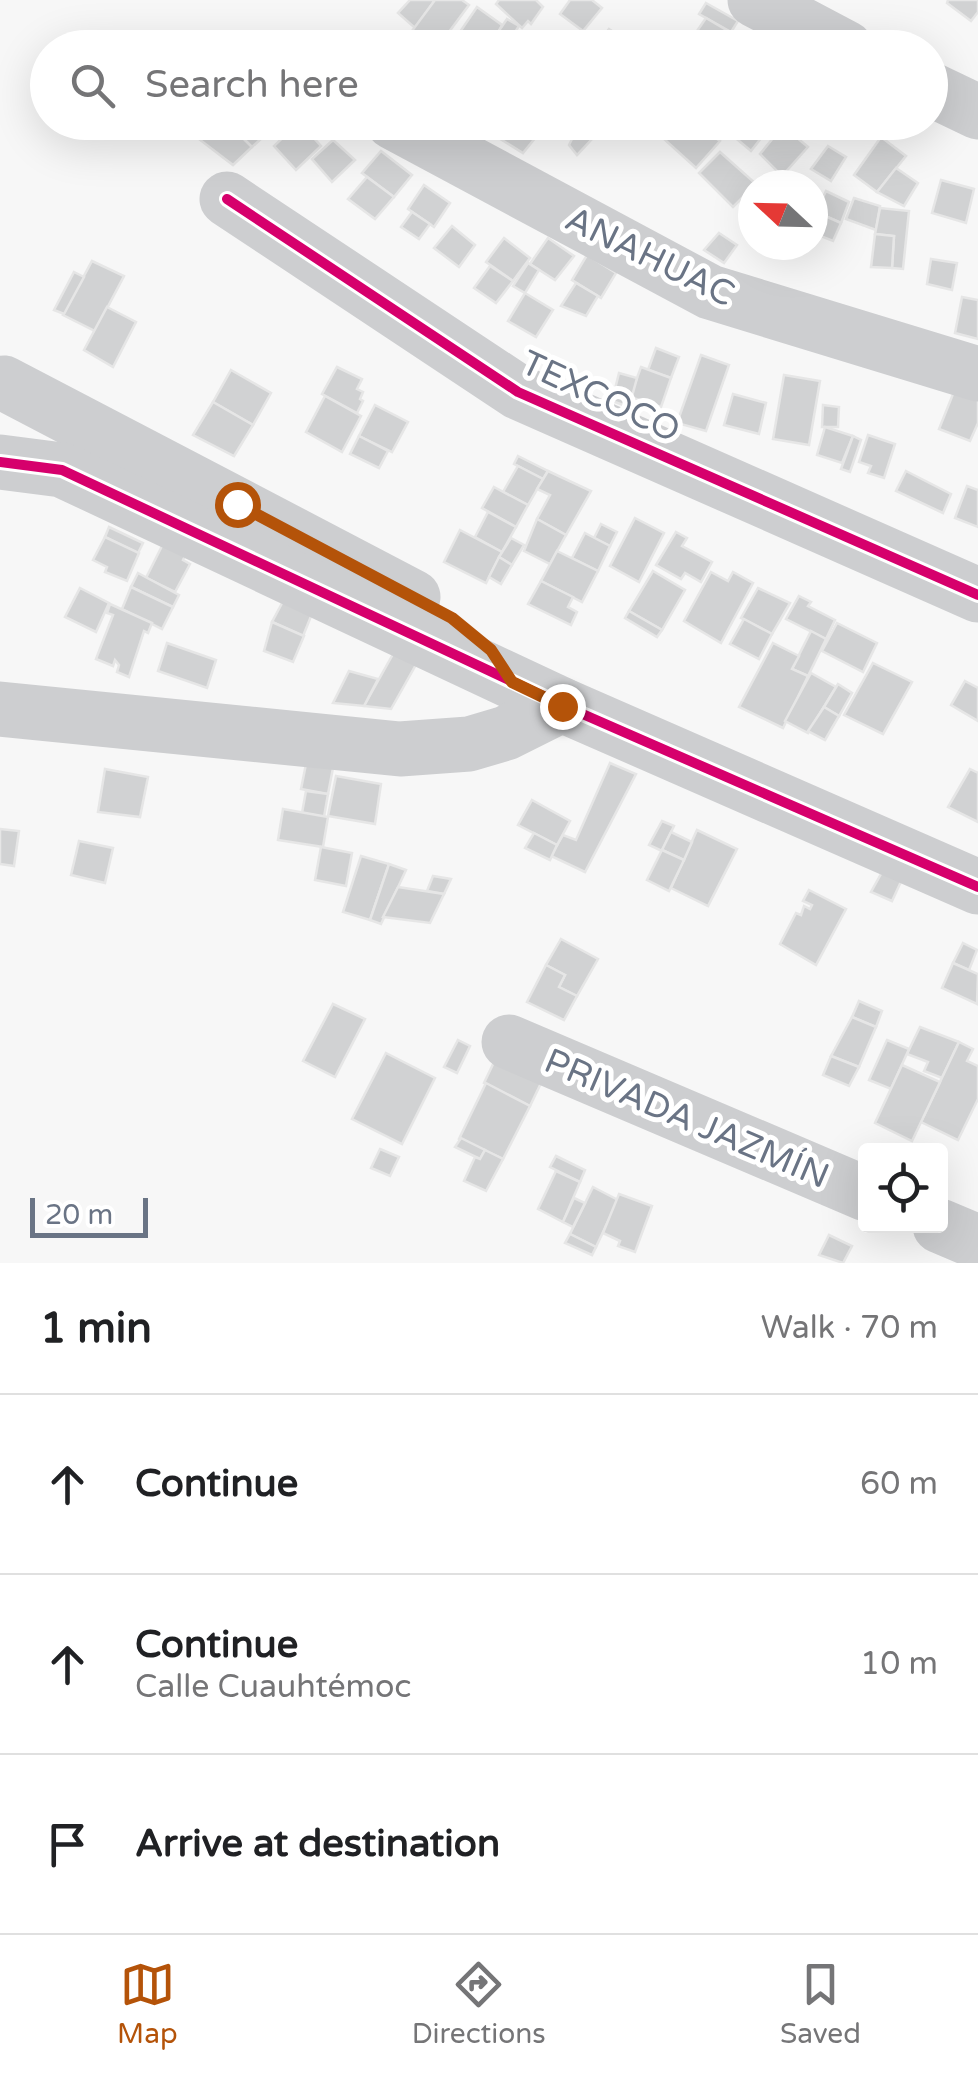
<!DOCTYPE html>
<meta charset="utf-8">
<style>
body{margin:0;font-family:"Varela Round",sans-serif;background:#f6f6f6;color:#202124}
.controls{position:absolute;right:30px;bottom:30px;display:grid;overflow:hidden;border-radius:10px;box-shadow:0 10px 40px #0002}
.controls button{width:90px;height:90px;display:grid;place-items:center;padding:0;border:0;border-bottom:2px solid #e0e0e0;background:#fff;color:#202124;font:50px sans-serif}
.compass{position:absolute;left:738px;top:170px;width:90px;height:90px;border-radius:50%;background:#fff;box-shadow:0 10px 40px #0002;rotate:292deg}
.scale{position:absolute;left:30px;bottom:25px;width:118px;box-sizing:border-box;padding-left:10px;border:5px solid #6a7485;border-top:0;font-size:28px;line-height:35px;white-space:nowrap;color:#6a7485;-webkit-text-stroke:8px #fff;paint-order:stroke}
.stop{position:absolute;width:30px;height:30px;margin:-22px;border:8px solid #b45309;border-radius:50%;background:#fff}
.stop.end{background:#b45309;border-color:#fff;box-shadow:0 2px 10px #0008}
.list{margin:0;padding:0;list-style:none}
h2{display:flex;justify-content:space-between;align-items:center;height:130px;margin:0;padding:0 40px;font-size:42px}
h2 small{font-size:32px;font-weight:400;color:#757577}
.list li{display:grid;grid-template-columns:65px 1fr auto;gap:30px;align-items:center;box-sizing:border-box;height:180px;padding:0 40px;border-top:2px solid #e0e0e0}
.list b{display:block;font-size:38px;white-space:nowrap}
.list p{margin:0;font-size:32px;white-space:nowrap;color:#757577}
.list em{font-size:32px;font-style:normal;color:#757577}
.icon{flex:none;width:55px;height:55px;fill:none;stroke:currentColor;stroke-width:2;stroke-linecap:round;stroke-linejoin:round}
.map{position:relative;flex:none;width:978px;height:1263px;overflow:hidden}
.search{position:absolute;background:#fff;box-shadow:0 10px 40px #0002;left:30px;right:30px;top:30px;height:110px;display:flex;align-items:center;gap:25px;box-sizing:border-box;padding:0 35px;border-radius:55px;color:#757577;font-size:38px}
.sheet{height:670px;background:#fff}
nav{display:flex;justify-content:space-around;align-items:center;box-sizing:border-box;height:140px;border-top:2px solid #e0e0e0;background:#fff;font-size:28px;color:#757577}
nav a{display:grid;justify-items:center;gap:5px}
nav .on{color:#b45309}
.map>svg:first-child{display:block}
</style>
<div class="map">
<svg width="978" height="1263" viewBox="0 0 978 1263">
<rect width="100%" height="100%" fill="#f7f7f7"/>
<g fill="#d1d2d3" stroke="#e6e6e6" stroke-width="2.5">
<path d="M410,0H435L415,28L398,13Z"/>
<path d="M435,0H462L469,5L437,48H417L406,39Z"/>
<path d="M499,0H536L543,7L531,24L528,21L522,28L496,4Z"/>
<path d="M570,0H592L602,8L583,31L560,14Z"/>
<path d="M948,0H978V12L971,21L947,3Z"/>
<path d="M706,3L738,21L731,32L699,14Z"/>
<path d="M477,7L502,25L490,48H449Z"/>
<path d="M706,18L728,31L717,48L686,47Z"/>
<path d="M507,19L519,26L508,43L496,35Z"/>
<path d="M609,29L634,46L633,48H595Z"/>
<path d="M210,122H238L244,127L238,133L252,147L233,165L195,136Z"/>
<path d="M248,122H266L273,128L252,147L238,133Z"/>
<path d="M299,122L321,146L296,170L274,146Z"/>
<path d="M509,122H518L536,137L523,153L497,137Z"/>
<path d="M680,122H691L720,141L696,168L664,139Z"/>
<path d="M741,122H762L769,128L751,151L732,135Z"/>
<path d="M783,126L808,147L782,176L760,154Z"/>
<path d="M581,131L591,140L577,155L569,145L573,137Z"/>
<path d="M881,137L906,156L877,192L854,175Z"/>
<path d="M333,140L355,160L332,182L312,159Z"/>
<path d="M828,146L846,157L831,181L811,169Z"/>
<path d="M381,151L412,175L394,197L362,173Z"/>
<path d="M720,152L756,184L733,207L699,173Z"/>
<path d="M896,168L918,183L904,206L877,192Z"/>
<path d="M367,177L394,197L375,219L348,199Z"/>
<path d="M941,180L974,189L966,223L932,213Z"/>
<path d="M424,185L450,203L434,227L408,209Z"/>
<path d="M826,191L849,202L841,223L816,212Z"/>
<path d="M854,198L880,206L876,230L846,219Z"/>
<path d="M880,208L909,211L903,269L892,268L894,236L875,234Z"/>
<path d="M412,212L430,224L419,239L401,227Z"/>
<path d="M816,212L841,223L833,241L813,233Z"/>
<path d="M452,226L475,245L459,267L434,248Z"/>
<path d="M719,233L737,245L724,263L704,250Z"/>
<path d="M875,234L894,236L892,268L871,267Z"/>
<path d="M504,238L530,258L513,281L486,262Z"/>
<path d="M548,238L574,256L555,280L530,264Z"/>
<path d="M587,255L616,273L601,298L572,280Z"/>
<path d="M931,259L957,263L952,290L927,284Z"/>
<path d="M92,261L124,276L95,331L63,315Z"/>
<path d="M528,263L539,270L525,293L513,286Z"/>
<path d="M490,266L513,281L496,303L474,288Z"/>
<path d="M74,272L84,277L64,314L54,310Z"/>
<path d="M576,283L598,296L586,316L561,306Z"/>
<path d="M525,293L553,310L536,337L508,321Z"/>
<path d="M962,297L978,300V339L955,333Z"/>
<path d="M107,307L136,322L113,367L84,350Z"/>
<path d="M656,348L679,357L671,378L648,370Z"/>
<path d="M701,355L729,365L706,431L677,423Z"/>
<path d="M337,367L362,379L357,389L363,392L360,399L363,401L357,413L322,394Z"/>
<path d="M641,367L671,378L661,407L630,397Z"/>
<path d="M231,370L271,393L253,425L213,402Z"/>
<path d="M619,373L637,378L629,407L612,401Z"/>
<path d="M784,375L820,381L809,445L773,439Z"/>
<path d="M955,389L978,398V423L970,441L939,429Z"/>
<path d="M733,394L766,403L759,434L724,425Z"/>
<path d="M325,396L361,416L342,452L306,432Z"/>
<path d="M213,402L253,425L234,456L193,435Z"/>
<path d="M375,405L408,422L392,452L359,436Z"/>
<path d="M823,405L839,407L838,427H822Z"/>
<path d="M825,427L853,436L842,463L817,455Z"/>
<path d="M868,435L895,444L884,478L868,473L871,466L859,462Z"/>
<path d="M359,436L388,451L379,468L350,454Z"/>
<path d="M853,436L861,440L850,472L841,469Z"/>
<path d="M518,456L548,471L543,479L514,464Z"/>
<path d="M518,466L543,479L528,505L503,492Z"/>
<path d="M548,471L591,491L566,535L537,519L550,495L537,489Z"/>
<path d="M906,471L951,494L943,513L896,491Z"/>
<path d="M967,486L978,490V527L955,518Z"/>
<path d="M494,487L528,505L516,527L482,508Z"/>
<path d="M488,512L516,527L502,552L475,537Z"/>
<path d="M635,518L664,533L639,582L610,566Z"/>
<path d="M537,519L566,535L550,564L524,551Z"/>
<path d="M601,524L617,532L610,546L594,538Z"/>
<path d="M109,527L143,543L138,553L105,537Z"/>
<path d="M460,530L502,552L486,583L444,562Z"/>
<path d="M676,532L687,538L682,546L712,562L701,582L685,573L681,579L656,565Z"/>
<path d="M585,533L610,546L598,571L572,558Z"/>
<path d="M105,537L139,553L127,581L105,572L107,567L93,560Z"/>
<path d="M511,538L524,545L512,565L499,557Z"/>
<path d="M165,540L187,552L183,560L190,564L175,592L146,578Z"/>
<path d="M557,551L598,571L582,602L541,581Z"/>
<path d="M499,557L512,565L501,584L489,577Z"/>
<path d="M653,571L685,590L662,630L629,611Z"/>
<path d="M711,572L728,581L733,572L753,583L721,643L684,621Z"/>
<path d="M138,573L179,595L173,607L131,587Z"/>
<path d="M541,581L573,597L568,607L577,612L571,625L528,604Z"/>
<path d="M131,587L173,607L162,629L122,609Z"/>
<path d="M80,588L109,603L96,632L65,617Z"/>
<path d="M758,588L790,603L772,634L741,618Z"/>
<path d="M288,592L316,604L303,636L272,622Z"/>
<path d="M799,596L811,602L808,606L835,620L826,639L786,619Z"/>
<path d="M110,604L152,623L148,633L144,631L129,677L117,672L119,665L115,660L113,666L96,659L113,615L107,613Z"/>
<path d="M629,611L662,630L657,637L625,618Z"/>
<path d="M744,619L772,634L759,659L730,644Z"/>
<path d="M272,622L304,636L293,662L264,651Z"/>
<path d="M837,623L877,643L863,672L822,651Z"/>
<path d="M811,631L826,639L808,676L792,669Z"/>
<path d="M402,638L418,661L391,709L364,706Z"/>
<path d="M167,643L216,660L207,688L158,671Z"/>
<path d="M773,643L799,656L792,669L808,676L783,728L739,707Z"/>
<path d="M873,663L912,682L883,734L844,715Z"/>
<path d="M349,671L378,679L364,706L333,703Z"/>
<path d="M811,673L836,687L808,733L785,721Z"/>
<path d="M965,681L978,688V721L951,705Z"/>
<path d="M838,684L852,693L839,716L824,707Z"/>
<path d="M824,707L839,716L825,740L808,731Z"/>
<path d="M610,763L636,774L585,872L551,856L563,835L576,840Z"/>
<path d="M306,764L333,768L328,794L301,789Z"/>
<path d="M105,769L148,777L140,817L98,812Z"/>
<path d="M970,769L978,773V822L948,807Z"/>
<path d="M336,776L381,784L375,824L328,816Z"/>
<path d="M306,791L328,794L324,817L302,813Z"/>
<path d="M532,800L570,821L557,845L518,825Z"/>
<path d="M283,809L328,817L323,847L278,840Z"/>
<path d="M662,821L674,826L662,851L649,845Z"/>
<path d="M0,829L19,831L14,866L0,864Z"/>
<path d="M697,830L737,849L708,906L671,888Z"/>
<path d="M671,832L692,842L684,860L662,850Z"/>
<path d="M534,833L557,845L550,860L525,848Z"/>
<path d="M79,841L113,848L105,883L71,875Z"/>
<path d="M321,847L352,853L346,886L315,880Z"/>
<path d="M662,850L684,860L669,891L647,880Z"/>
<path d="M361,856L389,864L370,920L343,912Z"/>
<path d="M389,864L406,870L381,924L370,920Z"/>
<path d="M886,865L905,873L892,901L871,892Z"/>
<path d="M433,876L451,879L444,894L427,891Z"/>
<path d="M398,887L444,894L430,923L383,917Z"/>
<path d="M809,890L846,909L816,965L780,944L796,913L801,915L804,906L810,909L812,905L803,901Z"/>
<path d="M561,939L598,959L577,996L559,987L565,975L546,965Z"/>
<path d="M963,943L977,950L969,970L953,963Z"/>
<path d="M953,963L978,974L977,1004L942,988Z"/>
<path d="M546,965L565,975L559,987L577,996L564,1020L527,1002Z"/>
<path d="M859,1001L882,1011L876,1027L852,1017Z"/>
<path d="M333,1004L365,1019L335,1077L303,1061Z"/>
<path d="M852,1017L876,1027L859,1067L831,1056Z"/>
<path d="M920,1027L959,1042L942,1078L924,1071L928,1062L907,1054Z"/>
<path d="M458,1040L470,1046L457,1073L444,1067Z"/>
<path d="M887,1040L909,1049L891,1089L869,1080Z"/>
<path d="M959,1042L973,1049L967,1061L978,1066V1099L958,1140L921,1122Z"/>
<path d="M386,1053L435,1078L402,1144L352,1119Z"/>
<path d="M831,1056L859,1067L849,1086L823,1075Z"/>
<path d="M496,1058L542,1081L530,1106L484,1083Z"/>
<path d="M902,1065L940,1082L912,1141L875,1123Z"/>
<path d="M486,1083L530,1106L503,1159L459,1139Z"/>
<path d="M461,1138L485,1150L480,1159L455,1147Z"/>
<path d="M380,1149L399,1157L390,1176L371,1168Z"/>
<path d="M485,1150L503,1159L486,1191L464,1181L475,1157L480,1159Z"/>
<path d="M556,1156L585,1170L580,1182L550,1167Z"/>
<path d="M556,1171L580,1182L563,1222L538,1209Z"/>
<path d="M593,1187L618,1200L596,1247L570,1234Z"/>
<path d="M619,1194L652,1206L635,1252L618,1246L620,1241L603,1233Z"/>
<path d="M574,1198L585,1203L573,1227L563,1222Z"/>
<path d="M570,1234L596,1247L592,1255L565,1243Z"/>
<path d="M829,1235L852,1246L843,1263L819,1255Z"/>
</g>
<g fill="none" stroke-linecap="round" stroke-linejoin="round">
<g stroke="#cdced0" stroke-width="55">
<path d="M755,0L846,48"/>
<path d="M930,89L978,112"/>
<path d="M393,122L710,292L978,374"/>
<path d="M227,199L518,392L978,595"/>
<path d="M4,383L413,597"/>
<path d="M0,462L62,470L562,705L978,887"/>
<path d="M0,709L400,749L469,744L506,733L562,705"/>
<path d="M509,1042L866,1194"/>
<path d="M940,1226L978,1242"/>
</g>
<defs>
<g id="cycleway">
<path d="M227,199L518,392L978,595"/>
<path d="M0,462L62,470L562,705L978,887"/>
</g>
</defs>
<use href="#cycleway" stroke="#fff" stroke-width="16"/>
<use href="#cycleway" stroke="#d6006c" stroke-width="10"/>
</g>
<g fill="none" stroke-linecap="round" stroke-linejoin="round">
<path stroke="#b45309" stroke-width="12" d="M237,504L452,618L491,650L512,682L562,706"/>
</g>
<g text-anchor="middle" stroke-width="10" stroke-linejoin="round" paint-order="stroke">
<g font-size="35" fill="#6a7485" stroke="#fff">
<text transform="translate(650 256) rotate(26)" y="12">ANAHUAC</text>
<text transform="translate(601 396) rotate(25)" y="12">TEXCOCO</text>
<text transform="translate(687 1118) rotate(23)" y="12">PRIVADA JAZMÍN</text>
</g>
</g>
</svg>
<div class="controls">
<button><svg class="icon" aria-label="locate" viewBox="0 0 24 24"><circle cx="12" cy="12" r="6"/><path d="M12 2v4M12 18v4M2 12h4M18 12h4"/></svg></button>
</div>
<svg class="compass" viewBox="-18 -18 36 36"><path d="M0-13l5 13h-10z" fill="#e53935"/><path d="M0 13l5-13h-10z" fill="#757577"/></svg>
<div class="scale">20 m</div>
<div class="stop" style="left:237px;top:504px"></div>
<div class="stop end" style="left:562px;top:706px"></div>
<div class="search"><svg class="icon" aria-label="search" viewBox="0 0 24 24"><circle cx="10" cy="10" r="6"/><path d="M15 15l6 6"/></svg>Search here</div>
</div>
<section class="sheet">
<h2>1 min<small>Walk · 70 m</small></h2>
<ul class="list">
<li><svg class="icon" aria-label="ahead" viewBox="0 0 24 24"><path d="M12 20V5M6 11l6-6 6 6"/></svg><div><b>Continue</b></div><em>60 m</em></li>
<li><svg class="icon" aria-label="ahead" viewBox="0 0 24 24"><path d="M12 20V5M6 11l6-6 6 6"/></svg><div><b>Continue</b><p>Calle Cuauhtémoc</p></div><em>10 m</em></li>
<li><svg class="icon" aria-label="arrive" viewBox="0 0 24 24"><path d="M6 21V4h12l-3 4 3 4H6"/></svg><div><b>Arrive at destination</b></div></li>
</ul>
</section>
<nav>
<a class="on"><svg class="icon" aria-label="map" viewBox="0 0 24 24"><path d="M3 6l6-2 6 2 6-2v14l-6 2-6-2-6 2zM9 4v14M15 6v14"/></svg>Map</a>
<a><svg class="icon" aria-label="directions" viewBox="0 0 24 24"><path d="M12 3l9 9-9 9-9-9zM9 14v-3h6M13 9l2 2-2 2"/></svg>Directions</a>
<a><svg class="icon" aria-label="saved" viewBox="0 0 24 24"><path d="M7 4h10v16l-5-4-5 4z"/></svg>Saved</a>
</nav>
